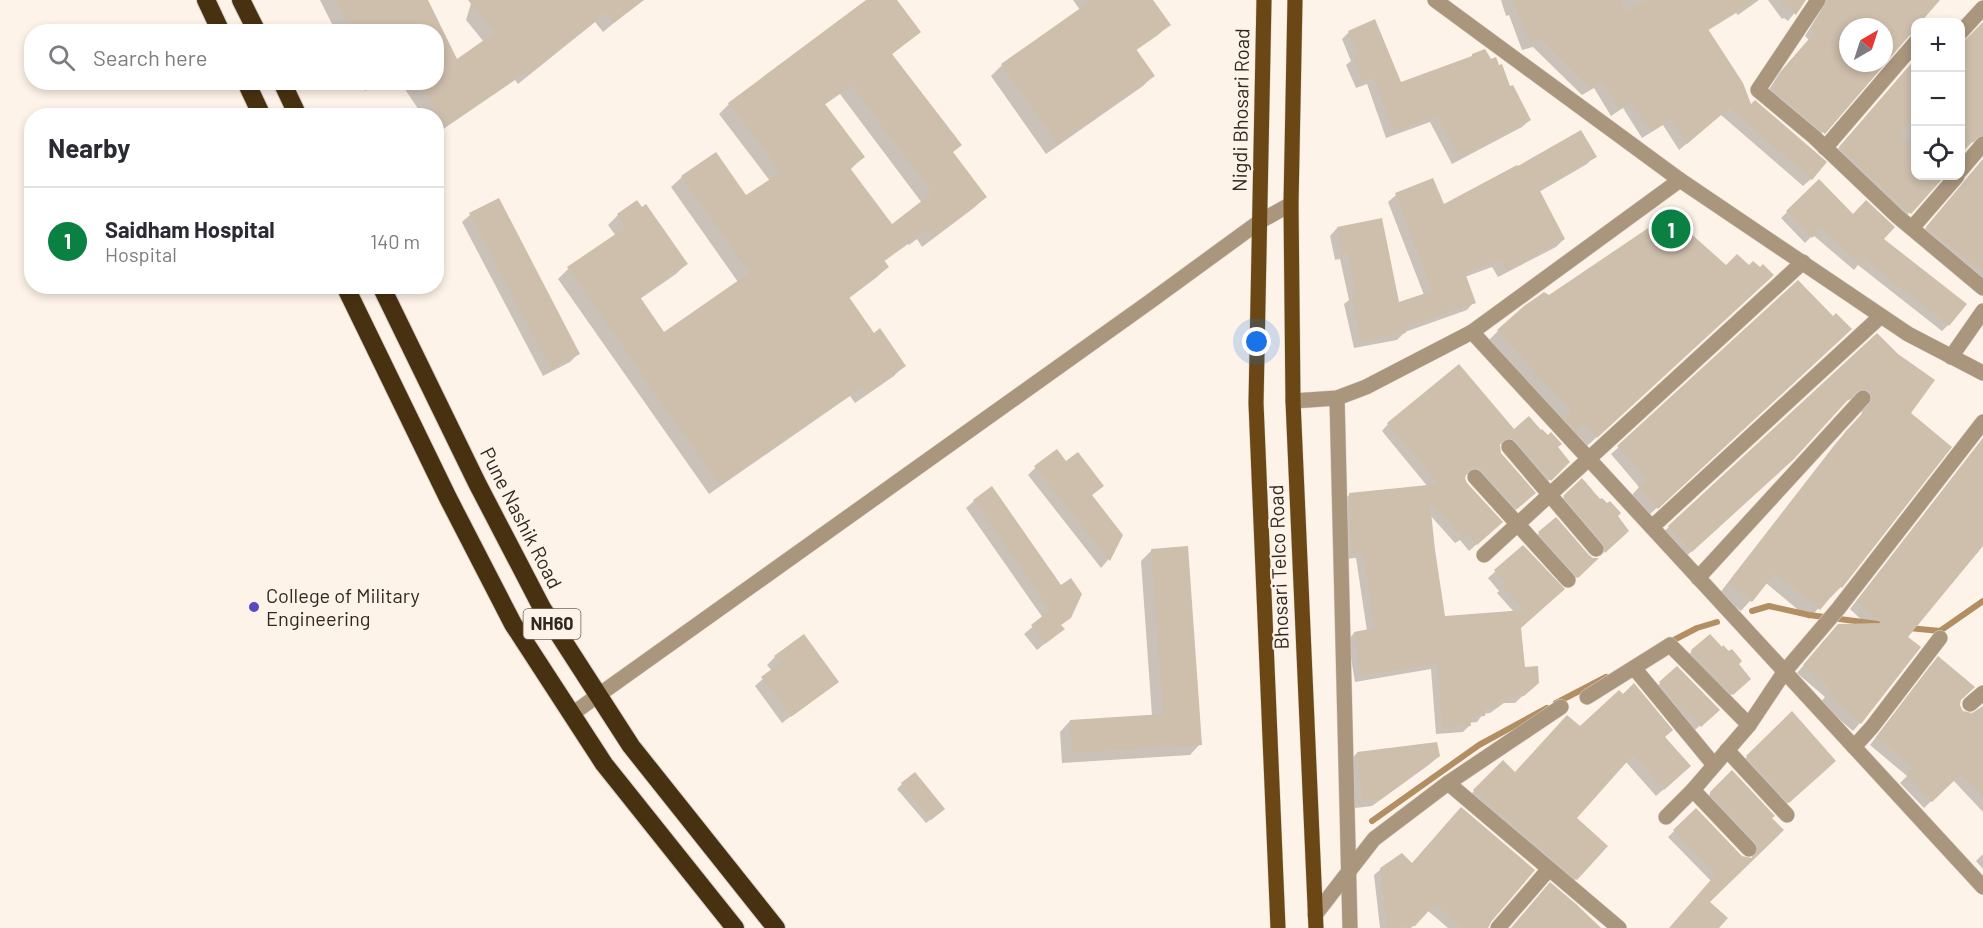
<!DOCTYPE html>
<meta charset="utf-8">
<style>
body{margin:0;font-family:Barlow,sans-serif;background:#f7f7f7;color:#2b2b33}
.controls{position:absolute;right:18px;top:18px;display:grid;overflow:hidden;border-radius:12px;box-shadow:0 3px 9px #0003}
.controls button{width:54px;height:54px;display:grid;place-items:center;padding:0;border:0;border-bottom:2px solid #e1e1e2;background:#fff;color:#2b2b33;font:30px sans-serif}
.compass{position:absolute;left:1839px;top:18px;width:54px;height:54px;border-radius:50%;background:#fff;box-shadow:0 3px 9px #0003;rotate:39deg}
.you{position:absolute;left:1257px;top:342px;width:21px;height:21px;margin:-15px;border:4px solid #fff;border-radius:50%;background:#1a73e8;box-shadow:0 0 0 9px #1a73e833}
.badge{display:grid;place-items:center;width:39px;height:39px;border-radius:50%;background:#0b8043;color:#fff;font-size:20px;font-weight:700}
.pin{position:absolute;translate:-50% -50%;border:3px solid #fff;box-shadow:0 2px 6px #0006}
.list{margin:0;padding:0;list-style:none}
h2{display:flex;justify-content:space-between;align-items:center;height:78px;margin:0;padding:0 24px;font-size:26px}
h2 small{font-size:20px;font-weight:400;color:#7c7c81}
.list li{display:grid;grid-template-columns:39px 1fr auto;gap:18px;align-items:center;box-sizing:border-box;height:108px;padding:0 24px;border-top:2px solid #e1e1e2}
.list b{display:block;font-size:22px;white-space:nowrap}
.list p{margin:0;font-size:20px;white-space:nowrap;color:#7c7c81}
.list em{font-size:20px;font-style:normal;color:#7c7c81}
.icon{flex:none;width:33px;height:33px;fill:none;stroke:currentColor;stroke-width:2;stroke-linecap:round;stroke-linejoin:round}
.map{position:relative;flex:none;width:1983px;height:928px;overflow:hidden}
.search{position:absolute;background:#fff;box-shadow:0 3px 9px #0003;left:24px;top:24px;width:420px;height:66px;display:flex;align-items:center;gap:15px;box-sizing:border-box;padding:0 21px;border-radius:24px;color:#7c7c81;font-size:22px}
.panel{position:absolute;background:#fff;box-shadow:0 3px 9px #0003;left:24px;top:108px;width:420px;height:186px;border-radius:24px}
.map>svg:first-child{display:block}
</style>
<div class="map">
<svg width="1983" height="928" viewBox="0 0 1983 928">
<rect width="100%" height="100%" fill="#fdf3e8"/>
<g fill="#0003" fill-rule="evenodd">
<path d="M320,0H426L456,61L484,42L466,20L472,0H636L638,3L603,32L595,22L518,84L515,80L436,134V116H423L400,82H436V32H336Z"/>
<path d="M868,0H895L919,32L891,55L960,145L952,153L985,197L975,207L922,247L917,239L909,245L908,244L883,262L887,267L877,277L848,299L873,335L904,365L894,376L855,403L850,396L709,494L558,279L568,269L616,236L608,225L618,215L686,264L676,274L640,299L664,334L738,282L671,187L682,177L715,154L746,197L770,181L719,114L729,104ZM840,94L922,203L892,226L850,170L863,157L824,105Z"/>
<path d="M1073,0H1151L1169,25L1158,35L1135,51L1153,76L1143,86L1046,154L991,76L1002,65L1080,10Z"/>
<path d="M1501,0H1759L1738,15L1736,13L1707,31L1751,107L1811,179L1803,186L1721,115L1679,150L1663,125L1642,138L1623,108L1611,116L1594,88L1582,95L1533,47L1522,50L1509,15L1506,16Z"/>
<path d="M1768,0H1805L1788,21L1784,18L1782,19Z"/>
<path d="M1817,0H1938L1919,22H1916L1884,63V27H1848V63H1884L1816,140L1765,96L1780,72L1809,40L1805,36L1821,10Z"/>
<path d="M1983,23V148L1981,144L1971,142Z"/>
<path d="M1349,32L1400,84L1469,59L1472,56L1530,120L1522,127L1452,164L1430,122L1386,138L1367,84L1356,88L1346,65L1351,61L1342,39Z"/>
<path d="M1916,58V176H1942L1902,221L1832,156Z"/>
<path d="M360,82H383L365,91Z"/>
<path d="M1595,156L1587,164L1539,192L1564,239L1556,247L1498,277L1492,267L1465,277L1474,302L1467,310L1405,332L1397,340L1354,348L1344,304L1349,300L1340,259L1335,260L1330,236L1337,228L1398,304L1424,295L1388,202L1396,195L1444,206Z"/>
<path d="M1983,159V287L1919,236Z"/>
<path d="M1819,181L1853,216L1882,239L1948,325L1942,331L1858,265L1854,270L1813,235L1805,243L1781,218Z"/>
<path d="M498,200L578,354L570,362L543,376L462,222L470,215Z"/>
<path d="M1726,267L1763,284L1587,446L1489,340L1498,331L1550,297Z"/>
<path d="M1877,335L1909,413L1841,587L1831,597L1830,595L1809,619L1766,583L1741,611L1719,594L1836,443L1861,416L1863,406L1855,398L1845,401L1782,468L1681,561L1659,536Z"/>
<path d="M1842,337L1649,515L1632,495L1639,487L1611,454L1619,447Z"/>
<path d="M1388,424L1514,431L1557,447L1568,462L1543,486L1509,447L1500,444V453L1527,500L1510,515L1475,477L1465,474L1464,479L1494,529L1469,551L1460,540L1455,543L1430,515L1443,618L1514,612L1497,593L1499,591L1488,578L1523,547L1563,589L1519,628L1523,668L1530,689L1515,703H1504L1490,713L1483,714L1477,722L1469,723L1470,725L1463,732L1436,734L1431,669L1355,682L1348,640L1354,633L1367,631L1356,558L1344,559L1343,501L1350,494L1428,487L1382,431Z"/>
<path d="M1983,438V543L1906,637L1860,723L1853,731L1820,703L1825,697L1797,673L1831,633L1867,625L1850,609Z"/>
<path d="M1066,463L1102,486L1091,496L1122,536L1108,560L1101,568L1028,475L1035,468Z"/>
<path d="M1582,481L1616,516L1627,531L1600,556L1599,548L1559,502Z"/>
<path d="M974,501L1069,617L1060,626L1063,629L1037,650L1024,634L1043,618L966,508Z"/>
<path d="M1555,519L1588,556L1595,560L1572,582L1534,538Z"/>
<path d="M1152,550L1200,744L1190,755L1062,763L1060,732L1070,721L1152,716L1141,561Z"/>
<path d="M1692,651L1738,664L1749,679L1727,699L1687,657Z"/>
<path d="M775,657L837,681L782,723L755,686L772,671L767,665Z"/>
<path d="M1931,665L1960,700L1959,705L1962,712L1973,715L1983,707V812L1953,780L1924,808L1900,783L1907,776L1870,745Z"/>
<path d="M1677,668L1717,710L1695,730L1655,688Z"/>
<path d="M1623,696L1664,737L1682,773L1656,796L1626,762L1575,818L1576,879L1569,886L1467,798L1503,762L1514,774Z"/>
<path d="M1792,713L1829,766L1783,807L1742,762Z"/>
<path d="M1357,753L1438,756L1430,764L1372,806L1355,808L1349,761Z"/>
<path d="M1732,772L1782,830L1751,860L1753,854L1704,800Z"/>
<path d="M902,784L938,814L926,823L897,789Z"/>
<path d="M1696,810L1742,857L1707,902L1717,928H1670L1711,881L1668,837Z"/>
<path d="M1983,854V869L1976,861Z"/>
<path d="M1412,865L1489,921L1488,928H1448L1427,910L1411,928H1380L1374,875L1381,869Z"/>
</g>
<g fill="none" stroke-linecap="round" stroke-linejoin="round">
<g stroke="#b28e62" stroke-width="6">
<path d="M1752,611L1769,606L1809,615L1878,624"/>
<path d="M1909,628L1940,631L1983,601"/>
<path d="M1670,642L1697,628L1717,622"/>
<path d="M1556,703L1606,677"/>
<path d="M1372,821L1479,745L1547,708"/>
</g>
</g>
<g fill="#cebfac" fill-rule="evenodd">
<path d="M335,0H428L457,59L494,33L468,0H644L614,23L606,13L528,75L525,72L446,126L417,82H436V32H350Z"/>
<path d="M866,0H897L921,32L892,54L962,145L953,152L987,197L933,238L927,230L920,236L919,234L884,260L889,267L849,297L874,333L880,328L906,366L866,394L861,387L719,485L567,267L626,227L617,214L637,200L642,207L646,204L688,264L640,297L664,332L749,273L681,176L716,152L746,195L781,172L728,103ZM851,85L932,193L892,224L850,168L865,157L825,104Z"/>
<path d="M1092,0H1153L1171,25L1136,49L1155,76L1057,144L1001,64Z"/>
<path d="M1513,0H1621L1625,11L1646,0H1755L1708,29L1743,83L1751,104L1755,100L1827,162L1812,180L1729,108L1687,144L1671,119L1650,132L1631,102L1619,109L1602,82L1590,89L1541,40L1530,44Z"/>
<path d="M1779,0H1806L1796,15Z"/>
<path d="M1828,0H1940L1921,22H1916V33L1909,36L1825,134L1771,88L1788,63L1815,32L1811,28ZM1848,27H1884V63H1848Z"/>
<path d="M1375,19L1401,82L1472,56V54L1485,49L1491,59L1496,57L1499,65L1502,64L1510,86L1513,85L1531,120L1460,158L1437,116L1394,132L1374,78L1363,82L1353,57L1358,55L1348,31Z"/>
<path d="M1983,22V134L1976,138L1960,155V45Z"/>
<path d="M1916,58V115L1898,134L1916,149V176H1945L1911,214L1839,147Z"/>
<path d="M1581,130L1597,157L1539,189L1565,239L1506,271L1500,260L1465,273L1476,303L1405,327L1406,333L1361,342L1351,295L1356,294L1348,252L1342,254L1337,227L1382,218L1399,302L1432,291L1395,193L1433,178L1444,204L1517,165L1518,166Z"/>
<path d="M1983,159V272L1926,227Z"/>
<path d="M1819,179L1853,214L1866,200L1895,227L1884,239L1967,304L1949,326L1865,260L1861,265L1821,229L1812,238L1786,211Z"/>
<path d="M499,198L580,354L551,369L469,213Z"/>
<path d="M1669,214L1726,265L1737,254L1749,265L1753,261L1760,267L1763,264L1774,275L1597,438L1584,424L1576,431L1565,419L1572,412L1497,330L1524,306L1544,292L1549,295Z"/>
<path d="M1798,280L1833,316L1836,313L1852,329L1658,509L1638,486L1646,479L1617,446Z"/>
<path d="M1877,333L1898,354L1935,380L1911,413L1952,447L1842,588L1840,586L1820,610L1775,573L1752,602L1728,583L1846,431L1870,405L1872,396L1869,390L1861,389L1856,391L1794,459L1692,552L1668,526Z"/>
<path d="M1459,364L1514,429L1529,416L1541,430L1542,429L1548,435L1551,432L1562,444L1558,447L1570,462L1551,481L1516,440L1508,437L1502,440L1500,444L1501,453L1536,493L1517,509L1482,470L1474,467L1468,470L1465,478L1467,483L1503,522L1477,545L1467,534L1463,538L1430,502L1435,550L1445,616L1524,610L1502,586L1505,583L1494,570L1523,545L1565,589L1521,628L1525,667L1538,666L1539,683L1524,696L1508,697L1509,701L1498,702L1499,707L1485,708V716L1470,717L1471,726L1442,728L1438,663L1361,676L1354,632L1374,628L1363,552L1351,553L1349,493L1438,484L1387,423Z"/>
<path d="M1983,438V546L1908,637L1921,647L1861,724L1827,694L1831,689L1803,665L1838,624L1881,623L1857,601Z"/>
<path d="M1057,449L1066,461L1078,452L1104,486L1092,495L1123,535L1110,561L1034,466Z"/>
<path d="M1582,478L1600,499L1602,498L1607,503L1610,501L1621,513L1618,516L1629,531L1605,553L1603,543L1563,496Z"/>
<path d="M992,486L1061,585L1071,578L1082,594L1071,618L1061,625L1065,629L1045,644L1031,625L1050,610L973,500Z"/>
<path d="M1556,517L1589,555L1593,558H1599L1578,578L1538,532Z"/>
<path d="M1188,546L1202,745L1072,753L1070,720L1163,714L1151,549Z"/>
<path d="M804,634L839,682L791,717L761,677L780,663L774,656Z"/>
<path d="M1710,634L1722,647L1723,645L1729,651L1732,649L1742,661L1739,664L1751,679L1733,695L1692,653L1691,650Z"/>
<path d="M1938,656L1975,687L1961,700L1960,705L1963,711L1972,713L1983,706V797L1961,774L1932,802L1906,774L1913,768L1876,737Z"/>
<path d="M1677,666L1720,710L1701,727L1690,714L1687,717L1659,682Z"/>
<path d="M1634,683L1673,730L1665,737L1691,766L1664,790L1633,755L1577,818L1608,846L1577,880L1473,790L1503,760L1515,772L1567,715L1580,726L1619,690L1623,694Z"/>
<path d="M1792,711L1836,761L1789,803L1746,756Z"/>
<path d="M1437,742L1440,756L1381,799L1362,801L1357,752Z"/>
<path d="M1732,770L1775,816L1772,818L1784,830L1710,902L1728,918L1719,928H1669L1716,874L1673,830L1696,808L1742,856L1752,858L1758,852L1756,842L1710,794V792Z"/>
<path d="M915,772L945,809L931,820L901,783Z"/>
<path d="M1461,807L1535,870L1491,922L1488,928H1461L1435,904L1415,926L1387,928L1380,868L1402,853L1412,863Z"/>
<path d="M1550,882L1576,904L1601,928H1511Z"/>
</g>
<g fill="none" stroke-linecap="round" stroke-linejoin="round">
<defs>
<g id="minor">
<path d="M1435,0L1680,180L1908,334L1983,373"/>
<path d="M1818,0L1758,90L1813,136L1897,216L1983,288"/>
<path d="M1960,33L1983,8"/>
<path d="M1825,148L1916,42"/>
<path d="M1960,171L1983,144"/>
<path d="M1912,228L1957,176"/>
<path d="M1472,332L1983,887"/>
<path d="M1951,357L1983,311"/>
<path d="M1337,398L1350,928"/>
<path d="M1293,401L1337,398L1366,387L1472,332L1680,180"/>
<path d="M1509,447L1596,549"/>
<path d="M1475,477L1568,580"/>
<path d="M1652,527L1881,316"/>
<path d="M1484,555L1803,262"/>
<path d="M1698,578L1863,398"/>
<path d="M1635,669L1714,765"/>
<path d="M1587,697L1670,645L1749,725"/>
<path d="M1970,704L1983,693"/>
<path d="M572,714L1148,303L1259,222L1291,204"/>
<path d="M1854,747L1872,727L1940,638"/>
<path d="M1727,750L1787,815"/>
<path d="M1448,783L1619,928"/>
<path d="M1693,790L1749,849"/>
<path d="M1666,817L1693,790L1749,725L1785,671L1838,609L1983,422"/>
<path d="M1315,915L1374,839L1448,783L1561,707"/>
<path d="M1498,928L1549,869"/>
</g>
<g id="major">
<path d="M1264,0L1256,403L1278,928"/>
<path d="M1295,0L1291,204L1293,401L1316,928"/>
</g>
<g id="highway">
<path d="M206,0L221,32"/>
<path d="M241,0L257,32"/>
<path d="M246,82L262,116"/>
<path d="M282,82L298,116"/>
<path d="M345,286L448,498L513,624L604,764L735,928"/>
<path d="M381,286L477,483L542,608L631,746L776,928"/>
</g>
</defs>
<use href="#minor" stroke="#d8cfc4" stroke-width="16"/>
<use href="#major" stroke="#d8cfc4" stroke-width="16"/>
<use href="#highway" stroke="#d8cfc4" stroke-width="20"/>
<use href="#minor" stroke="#aa957d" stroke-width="15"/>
<use href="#major" stroke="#6a4714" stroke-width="15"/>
<use href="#highway" stroke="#483111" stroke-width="18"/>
</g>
<circle fill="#5649c1" stroke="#fdf3e8" stroke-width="2" cx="254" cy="607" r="6"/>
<g text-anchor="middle" stroke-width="4.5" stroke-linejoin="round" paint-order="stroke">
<rect fill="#fdf3e8" stroke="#6d665d" stroke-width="1.5" x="523.5" y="609" width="57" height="30" rx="4.5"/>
<g font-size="18" font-weight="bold" fill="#2f2922">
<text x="552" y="630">NH60</text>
</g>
<g font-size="20" fill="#2f2922" stroke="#fdf3e8">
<text transform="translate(1241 110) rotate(-89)" y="7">Nigdi Bhosari Road</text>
<text transform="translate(521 518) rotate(63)" y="7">Pune Nashik Road</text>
<text transform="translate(1279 567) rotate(-92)" y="7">Bhosari Telco Road</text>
</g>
<g font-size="20" fill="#2f2922" stroke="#fdf3e8" text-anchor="start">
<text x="266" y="603">College of Military<tspan x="266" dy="23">Engineering</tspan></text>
</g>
</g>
</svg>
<div class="controls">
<button>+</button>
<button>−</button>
<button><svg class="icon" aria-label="locate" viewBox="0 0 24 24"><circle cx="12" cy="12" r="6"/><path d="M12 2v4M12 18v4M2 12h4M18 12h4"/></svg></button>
</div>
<svg class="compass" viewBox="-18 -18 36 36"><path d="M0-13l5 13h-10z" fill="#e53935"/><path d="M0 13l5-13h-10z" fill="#7c7c81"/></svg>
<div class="you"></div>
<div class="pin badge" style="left:1671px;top:229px">1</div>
<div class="search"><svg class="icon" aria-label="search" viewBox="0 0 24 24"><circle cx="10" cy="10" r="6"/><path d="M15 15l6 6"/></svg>Search here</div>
<section class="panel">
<h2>Nearby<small></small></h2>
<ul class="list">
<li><span class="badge">1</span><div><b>Saidham Hospital</b><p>Hospital</p></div><em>140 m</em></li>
</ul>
</section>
</div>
